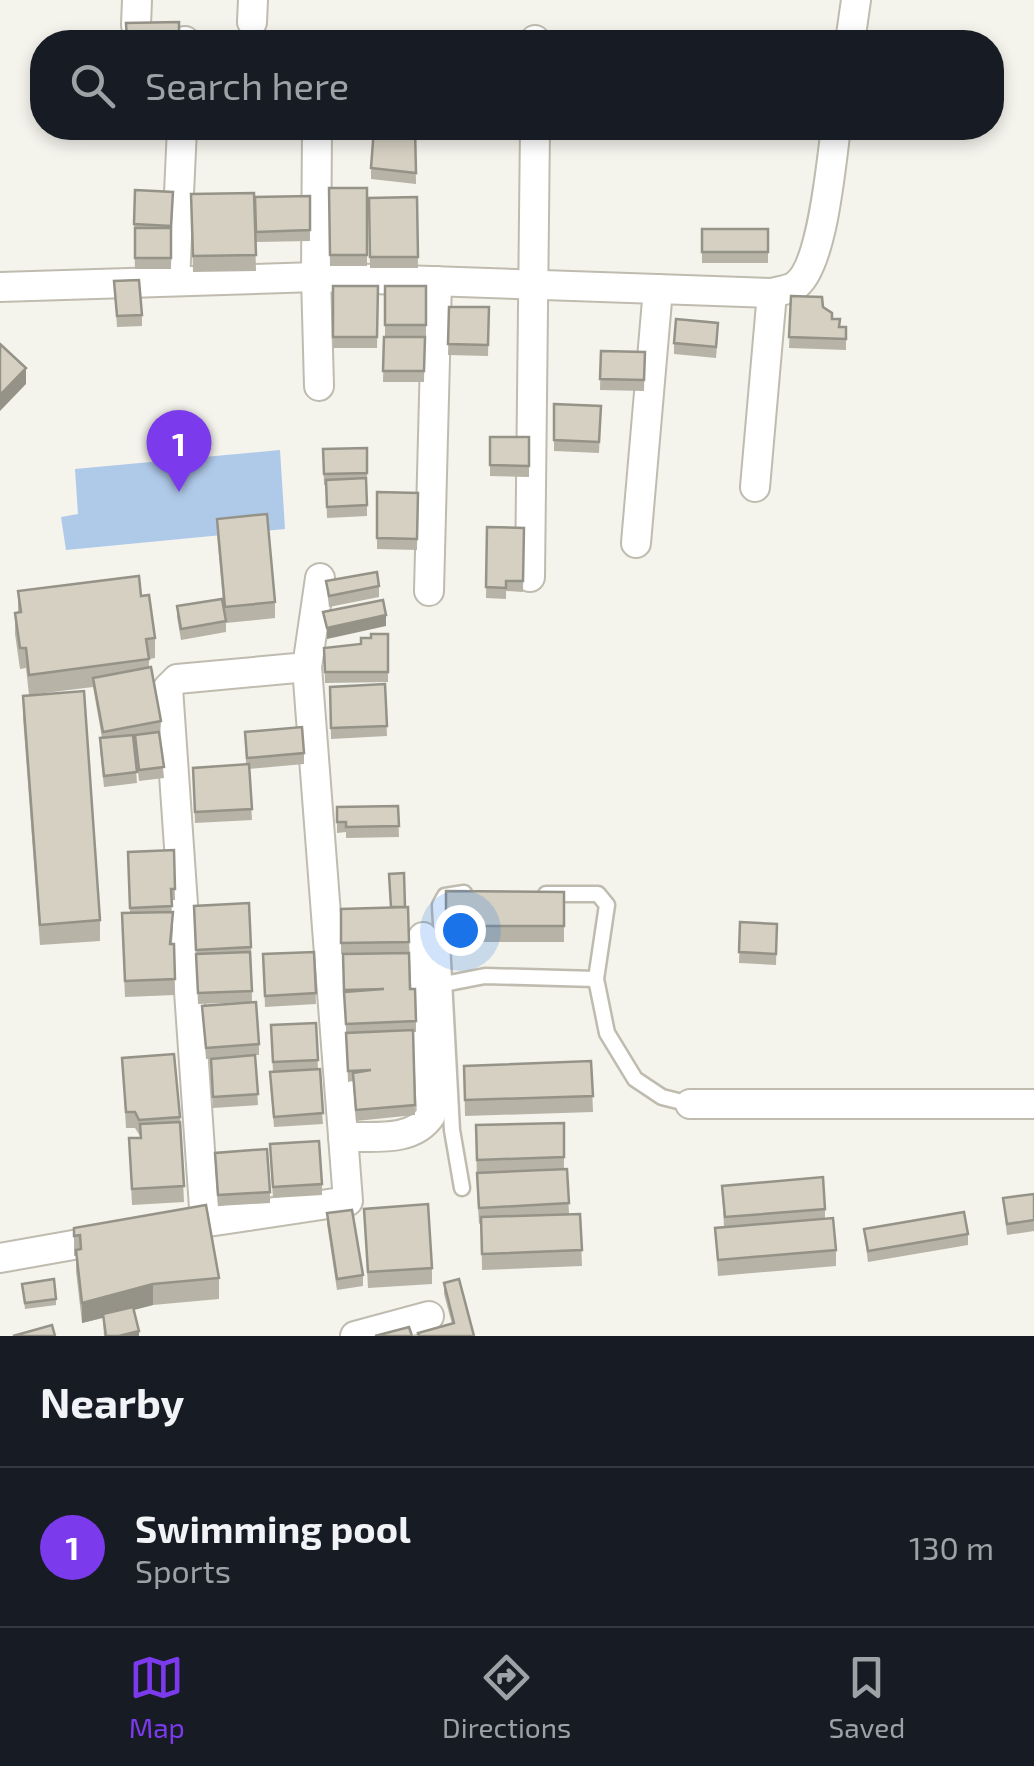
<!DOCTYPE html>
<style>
body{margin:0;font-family:"Exo 2",sans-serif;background:#20242c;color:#f1f3f6}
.you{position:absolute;left:460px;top:930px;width:35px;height:35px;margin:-25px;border:8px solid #fff;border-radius:50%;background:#1a73e8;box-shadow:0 0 0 15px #1a73e833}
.badge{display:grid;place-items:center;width:65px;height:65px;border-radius:50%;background:#7c3aed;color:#fff;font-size:32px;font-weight:700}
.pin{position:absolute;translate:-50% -82px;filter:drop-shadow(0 2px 5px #0008)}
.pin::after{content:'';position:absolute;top:52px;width:35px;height:30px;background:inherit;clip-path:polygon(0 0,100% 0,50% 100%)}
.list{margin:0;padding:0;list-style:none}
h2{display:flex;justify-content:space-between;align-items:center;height:130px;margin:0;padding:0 40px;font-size:42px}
h2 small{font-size:32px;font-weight:400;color:#9ea1a6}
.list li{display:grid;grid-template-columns:65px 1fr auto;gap:30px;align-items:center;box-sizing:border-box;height:160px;padding:0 40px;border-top:2px solid #363941}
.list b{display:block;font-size:38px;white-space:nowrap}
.list p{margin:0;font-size:32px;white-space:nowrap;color:#9ea1a6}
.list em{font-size:32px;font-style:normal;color:#9ea1a6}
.icon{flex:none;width:55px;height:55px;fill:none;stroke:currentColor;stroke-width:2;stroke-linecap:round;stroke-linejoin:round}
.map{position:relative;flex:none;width:1034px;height:1336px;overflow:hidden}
.search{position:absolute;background:#171b24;box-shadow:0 5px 15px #0003;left:30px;right:30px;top:30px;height:110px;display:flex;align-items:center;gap:25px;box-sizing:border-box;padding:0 35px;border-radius:40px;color:#9ea1a6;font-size:38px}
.sheet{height:290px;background:#171b24}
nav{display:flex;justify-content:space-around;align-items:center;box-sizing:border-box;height:140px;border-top:2px solid #363941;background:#171b24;font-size:28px;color:#9ea1a6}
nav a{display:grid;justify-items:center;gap:5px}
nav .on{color:#7c3aed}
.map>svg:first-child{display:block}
</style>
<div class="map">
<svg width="1034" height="1336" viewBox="0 0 1034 1336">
<rect width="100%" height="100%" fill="#f4f3ec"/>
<path fill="#afc9e9" d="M280,450L285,529L66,550L61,517L78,514L75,469Z"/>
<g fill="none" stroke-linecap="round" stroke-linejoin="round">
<defs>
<g id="lane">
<path d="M546,894H598L607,905L596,979L607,1033L635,1079L662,1097L690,1104"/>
<path d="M444,984L485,976L596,979"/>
<path d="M462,1188L452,1130L440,905L445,896L464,893"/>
</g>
<g id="street">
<path d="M252,22L253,0"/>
<path d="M136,25L137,0"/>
<path d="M185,42V41"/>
<path d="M535,42V40"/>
<path d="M850,42L856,0"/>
<path d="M317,128L316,277L319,386"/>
<path d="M175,281L182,128"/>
<path d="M0,287L316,277L772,293C778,291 789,290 795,286C823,267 831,162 836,128"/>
<path d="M755,487L772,293"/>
<path d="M636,543L658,289"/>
<path d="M530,577L535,128"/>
<path d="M429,591L437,281"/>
<path d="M690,1104H1034"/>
<path d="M343,1137C373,1136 413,1143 431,1115L423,937"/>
<path d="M205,1222L168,688L177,679L307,667L320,578"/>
<path d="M174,1227L348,1201L307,667"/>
<path d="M0,1258L107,1239"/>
<path d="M355,1336L429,1316"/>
</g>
</defs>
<use href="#lane" stroke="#bfbcaf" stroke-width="19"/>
<use href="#street" stroke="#bfbcaf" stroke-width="32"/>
<use href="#lane" stroke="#fff" stroke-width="14"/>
<use href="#street" stroke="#fff" stroke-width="28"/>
</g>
<g fill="#b7b3a7">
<path d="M415,128L416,184L371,179V168Z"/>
<path d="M446,128H486V138H447Z"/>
<path d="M329,188H367V266H330Z"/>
<path d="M173,192L171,269H135L134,224Z"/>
<path d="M254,193L256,271L193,272L191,194Z"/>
<path d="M310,196V241L256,242L255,197Z"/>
<path d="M417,197L418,268H370L369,198Z"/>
<rect x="702" y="229" width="66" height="34"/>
<path d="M114,281L142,315V326L117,327Z"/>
<path d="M333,286H378L377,348H333Z"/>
<rect x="385" y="286" width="41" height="50"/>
<path d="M791,296L823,307L839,327H846V350L789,348Z"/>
<path d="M449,307H489L488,356L448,355Z"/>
<path d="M718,334L716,358L674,354V343Z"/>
<path d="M384,337H425L424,382H383Z"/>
<path d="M601,351L645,352L644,391L600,390Z"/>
<path d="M554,404L601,406L599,453L554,451Z"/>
<path d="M490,437H529V477L490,476Z"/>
<path d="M367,448V516L327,518L326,485H324L323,449Z"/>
<path d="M377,492L418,493L417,550L377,549Z"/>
<path d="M217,519L275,602V618L226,623V632L181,640L177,617V606L224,613L217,535Z"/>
<path d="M487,527L524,528L523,592L506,591V599L486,598Z"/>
<path d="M326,581L379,586V597L329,607Z"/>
<path d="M18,591L141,596L155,638V658L149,659V668L161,721L160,737L164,778L139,781L135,742H134L137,783L104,787L100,749V738H102L93,687L29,695L26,668L20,669L15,634V613H18Z"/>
<path d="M388,634V682L325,683L324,648L361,644Z"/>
<path d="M385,684L387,736L331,739L330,687Z"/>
<path d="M23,696L100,920V941L40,945L23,717Z"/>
<path d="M245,732L304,753V764L249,769L252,820L195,823L193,768L246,764Z"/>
<path d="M398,806L399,837L346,838V832L337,833V807Z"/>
<path d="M174,850L175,900H171L173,928L172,944H174L175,995L125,997L122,929L130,913L128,852Z"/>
<path d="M446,891L564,892V942H446Z"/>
<path d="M194,906L251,947L252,1002L198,1004Z"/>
<path d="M408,907L409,953L341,954V909Z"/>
<path d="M740,922L777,924L776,965L739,963Z"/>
<path d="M314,952L316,1004L265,1007L263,954Z"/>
<path d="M343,954L410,989L416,1021V1032H413L415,1115L356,1121L353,1081L348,1082Z"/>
<path d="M202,1006L259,1044V1055H255L258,1105L213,1108L211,1059L242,1056L206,1059Z"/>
<path d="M316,1023L318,1069L323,1124L274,1127L270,1083V1072H273L271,1025Z"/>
<path d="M122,1058L180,1117L184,1202L132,1205L129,1138H140V1136L135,1128H126Z"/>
<path d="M591,1061L593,1112L465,1116L464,1066Z"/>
<path d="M564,1123V1169H567L569,1214H580L582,1266L482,1270L481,1223L479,1224L477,1189L476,1125Z"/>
<path d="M270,1155L322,1184V1195L273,1198Z"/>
<path d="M215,1163L270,1192V1203L218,1206Z"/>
<path d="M722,1186L825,1209V1219L836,1250V1266L718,1276L715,1228L724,1227Z"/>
<path d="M1034,1194V1231L1007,1235L1003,1198Z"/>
<path d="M364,1209L432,1268V1284L368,1288Z"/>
<path d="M327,1213L363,1275V1286L337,1290L327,1224Z"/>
<path d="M74,1228L219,1278V1299L153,1305L134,1310L139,1336H104L103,1318L82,1323L76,1271V1256H74Z"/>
<path d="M864,1229L968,1234V1245L868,1262Z"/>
<path d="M444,1283L474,1336H418V1333L452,1324L444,1294Z"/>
<path d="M22,1284L56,1299V1305L25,1309Z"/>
</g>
<g fill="#959288">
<path d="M26,368V384L0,411V395Z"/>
<path d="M386,615V626L327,639V628Z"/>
<path d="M153,1284V1305L82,1323V1303Z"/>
<path d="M139,1331V1336H119Z"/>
</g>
<g fill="#d5d0c2" stroke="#959288" stroke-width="2.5">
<path d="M179,22V42H127L126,23Z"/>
<path d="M374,128H415L416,173L371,168Z"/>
<path d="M329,188H367V255H330Z"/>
<path d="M135,190L173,192L171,226L134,224Z"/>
<path d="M254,193L256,255L193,256L191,194Z"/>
<path d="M310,196V230L256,232L255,197Z"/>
<path d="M417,197L418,257H370L369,198Z"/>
<rect x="135" y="228" width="36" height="30"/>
<rect x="702" y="229" width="66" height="23"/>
<path d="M139,280L142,315L117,316L114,281Z"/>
<path d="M333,286H378L377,337H333Z"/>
<rect x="385" y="286" width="41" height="39"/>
<path d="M791,296L822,297L823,307L832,313V319H840L839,327H846V339L789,337Z"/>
<path d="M449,307H489L488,345L448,344Z"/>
<path d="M676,319L718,323L716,347L674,343Z"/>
<path d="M384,337H425L424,371H383Z"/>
<path d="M0,344L26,368L0,395Z"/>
<path d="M601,351L645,352L644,380L600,379Z"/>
<path d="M554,404L601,406L599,442L554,440Z"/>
<path d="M490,437H529V466L490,465Z"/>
<path d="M367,448V473L324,474L323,449Z"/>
<path d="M366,478L367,505L327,507L326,480Z"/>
<path d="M377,492L418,493L417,539L377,538Z"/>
<path d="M267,514L275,602L225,607L217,519Z"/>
<path d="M487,527L524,528L523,581H506V588L486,587Z"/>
<path d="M377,572L379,586L329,596L326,581Z"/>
<path d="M139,576L141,596L149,595L155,638L146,639L149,659L29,675L26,648H20L15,613L21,612L18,591Z"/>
<path d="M222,599L226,621L181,629L177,606Z"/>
<path d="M383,600L386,615L327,628L323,612Z"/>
<path d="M371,634H388V672H325L324,648L361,644V638H371Z"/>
<path d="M151,667L161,721L103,732L93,678Z"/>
<path d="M385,684L387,726L331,728L330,687Z"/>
<path d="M84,691L100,920L40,925L23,696Z"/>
<path d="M302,727L304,753L247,758L245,732Z"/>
<path d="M159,732L164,767L139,770L135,735Z"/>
<path d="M133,735L137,772L104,776L100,738Z"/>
<path d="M249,764L252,809L195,812L193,768Z"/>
<path d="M398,806L399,826L346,827V822H337V807Z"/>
<path d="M174,850L175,889H171L172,906L130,908L128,852Z"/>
<path d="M404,873L405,907H391L389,874Z"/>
<path d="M446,891L564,892V926H446Z"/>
<path d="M249,903L251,947L196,950L194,906Z"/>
<path d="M408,907L409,942L341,943V909Z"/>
<path d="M173,912L170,944H174L175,979L125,981L122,913Z"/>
<path d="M740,922L777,924L776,954L739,952Z"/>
<path d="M250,952L252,991L198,993L196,954Z"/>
<path d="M314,952L316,993L265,996L263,954Z"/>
<path d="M409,953L410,989H415L416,1021L346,1024L344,992L384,989L344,990L343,954Z"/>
<path d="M256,1002L259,1044L206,1048L202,1006Z"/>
<path d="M316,1023L318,1060L273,1062L271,1025Z"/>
<path d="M413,1030L415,1105L356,1110L353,1073L371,1070L348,1071L346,1033Z"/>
<path d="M174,1054L180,1117L139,1120L135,1112H126L122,1058Z"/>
<path d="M255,1055L258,1094L213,1097L211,1059Z"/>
<path d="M591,1061L593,1096L465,1100L464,1066Z"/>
<path d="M320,1069L323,1113L274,1117L270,1072Z"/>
<path d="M180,1122L184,1186L132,1189L129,1138H141L140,1124Z"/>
<path d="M564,1123V1157L477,1160L476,1125Z"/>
<path d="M319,1141L322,1184L273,1187L270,1144Z"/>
<path d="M267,1149L270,1192L218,1195L215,1153Z"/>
<path d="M567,1169L569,1203L479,1208L477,1173Z"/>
<path d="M823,1177L825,1209L725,1217L722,1186Z"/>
<path d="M1034,1194V1220L1007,1224L1003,1198Z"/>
<path d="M428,1204L432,1268L368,1272L364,1209Z"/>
<path d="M206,1205L219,1278L153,1284L82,1303L76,1250L81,1249L80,1235L74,1236V1228Z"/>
<path d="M352,1210L363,1275L337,1279L327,1213Z"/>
<path d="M964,1212L968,1234L868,1251L864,1229Z"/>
<path d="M580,1214L582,1250L482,1254L481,1217Z"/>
<path d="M833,1218L836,1250L718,1260L715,1228Z"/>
<path d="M54,1279L56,1299L25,1303L22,1284Z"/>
<path d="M459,1279L474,1336H419L418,1333L454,1323L444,1283Z"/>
<path d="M133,1307L139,1331L119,1336H106L103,1314Z"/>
<path d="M52,1325L55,1336H13Z"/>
<path d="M409,1327L412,1336H375Z"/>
</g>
</svg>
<div class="you"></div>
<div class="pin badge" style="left:179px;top:492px">1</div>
<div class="search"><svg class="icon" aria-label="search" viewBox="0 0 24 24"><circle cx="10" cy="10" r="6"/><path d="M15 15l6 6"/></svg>Search here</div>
</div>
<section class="sheet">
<h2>Nearby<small></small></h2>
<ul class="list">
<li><span class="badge">1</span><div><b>Swimming pool</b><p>Sports</p></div><em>130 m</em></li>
</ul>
</section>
<nav>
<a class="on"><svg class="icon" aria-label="map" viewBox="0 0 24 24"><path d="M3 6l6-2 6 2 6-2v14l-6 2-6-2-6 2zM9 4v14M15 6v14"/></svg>Map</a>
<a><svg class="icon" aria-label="directions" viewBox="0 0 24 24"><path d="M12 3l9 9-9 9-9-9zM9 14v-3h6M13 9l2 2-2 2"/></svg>Directions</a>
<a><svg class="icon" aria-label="saved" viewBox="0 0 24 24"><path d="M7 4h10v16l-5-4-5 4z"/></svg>Saved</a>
</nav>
